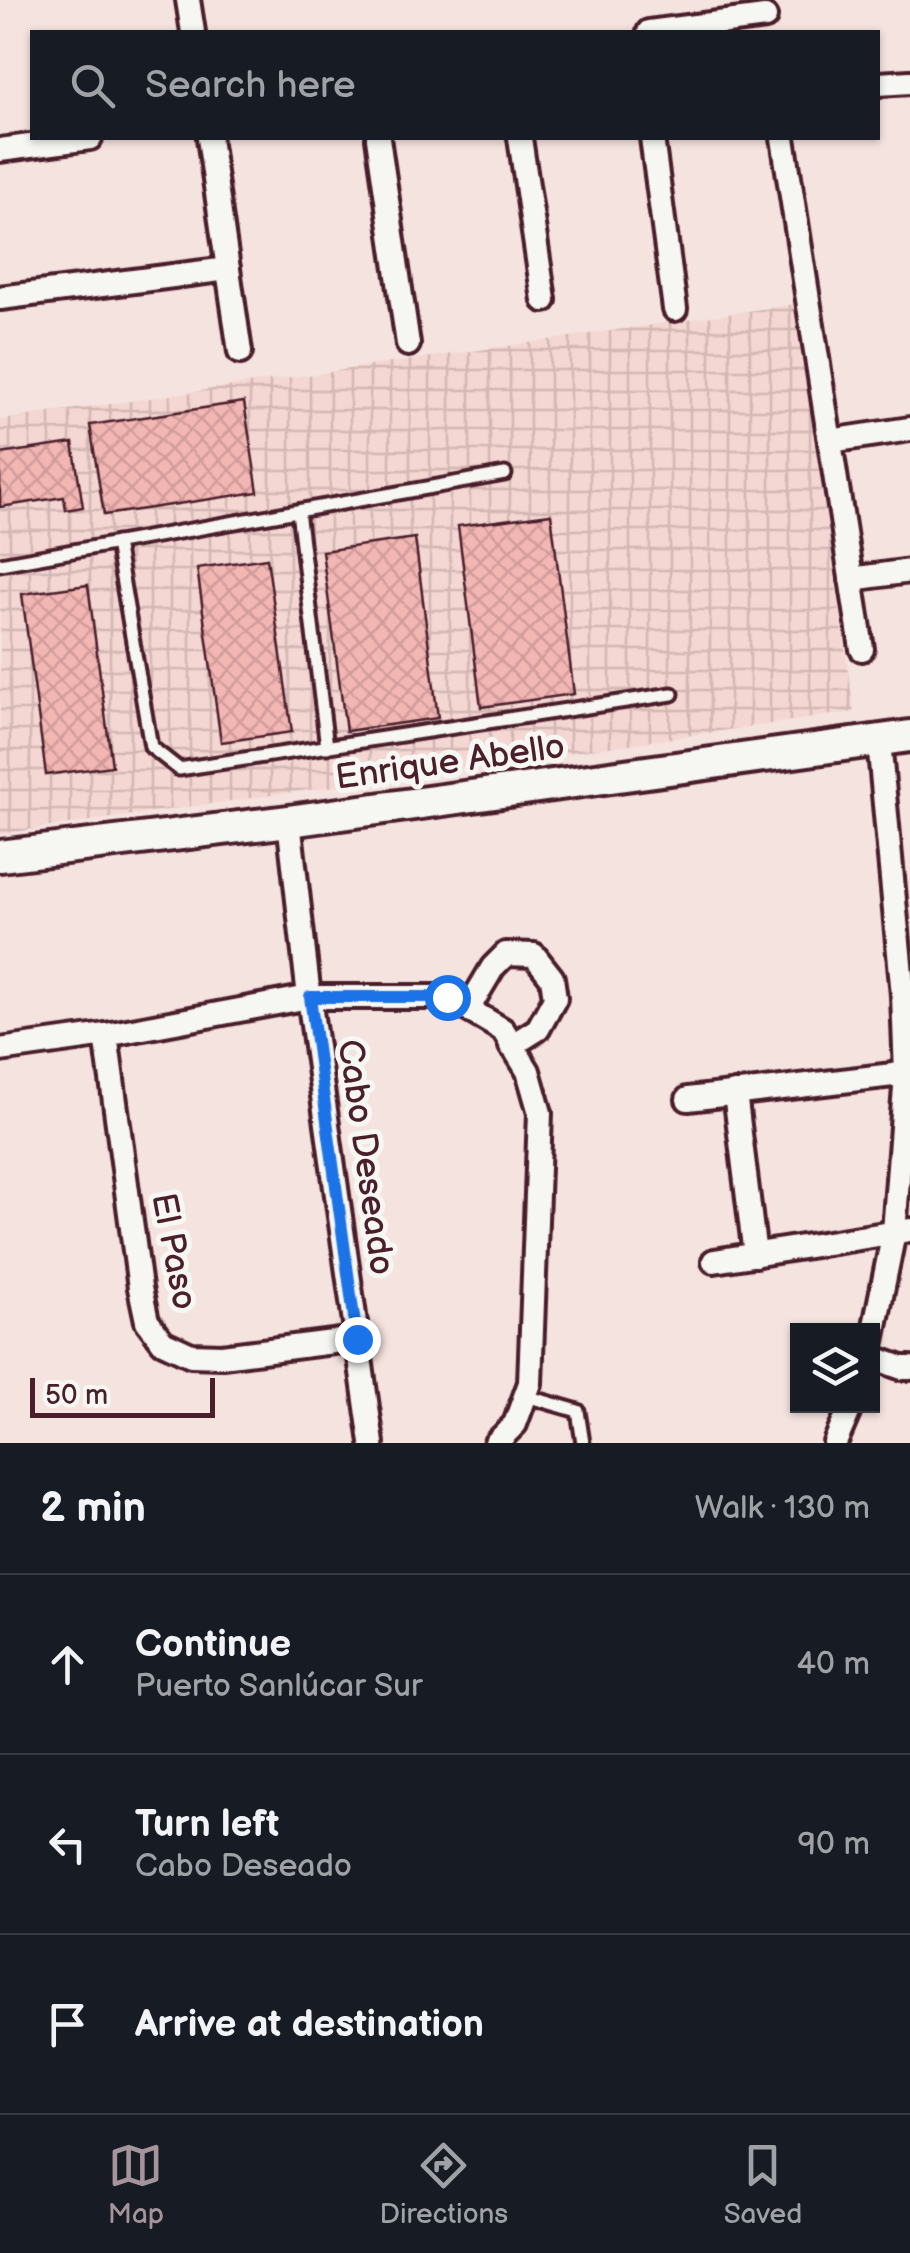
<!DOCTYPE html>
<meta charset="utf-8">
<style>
body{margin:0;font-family:"Balsamiq Sans",sans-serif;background:#20242c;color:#f1f3f6}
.controls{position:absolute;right:30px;bottom:30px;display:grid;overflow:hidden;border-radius:0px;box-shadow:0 2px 8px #0004}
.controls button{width:90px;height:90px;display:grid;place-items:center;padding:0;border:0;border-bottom:2px solid #363941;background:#171b24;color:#f1f3f6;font:50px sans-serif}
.scale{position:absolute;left:30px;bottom:25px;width:185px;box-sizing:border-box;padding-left:10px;border:5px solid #4a1f2b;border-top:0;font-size:28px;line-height:35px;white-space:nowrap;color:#4a1f2b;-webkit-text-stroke:8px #f6f6f2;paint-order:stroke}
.stop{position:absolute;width:30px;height:30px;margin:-22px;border:8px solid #1a73e8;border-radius:50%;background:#fff}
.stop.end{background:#1a73e8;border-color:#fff;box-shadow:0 2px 10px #0008}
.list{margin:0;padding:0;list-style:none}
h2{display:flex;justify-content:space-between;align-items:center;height:130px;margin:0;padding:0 40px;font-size:42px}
h2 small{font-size:32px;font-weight:400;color:#9ea1a6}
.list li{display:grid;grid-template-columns:65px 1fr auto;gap:30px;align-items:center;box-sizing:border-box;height:180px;padding:0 40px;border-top:2px solid #363941}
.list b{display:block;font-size:38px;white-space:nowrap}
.list p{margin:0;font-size:32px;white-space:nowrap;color:#9ea1a6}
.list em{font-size:32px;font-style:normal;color:#9ea1a6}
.icon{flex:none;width:55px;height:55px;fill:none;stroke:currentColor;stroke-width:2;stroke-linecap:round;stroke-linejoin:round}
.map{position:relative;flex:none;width:910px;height:1443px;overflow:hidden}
.search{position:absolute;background:#171b24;box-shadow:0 2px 8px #0004;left:30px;right:30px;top:30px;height:110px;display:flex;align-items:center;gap:25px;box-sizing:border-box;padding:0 35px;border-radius:0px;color:#9ea1a6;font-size:38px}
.sheet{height:670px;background:#171b24}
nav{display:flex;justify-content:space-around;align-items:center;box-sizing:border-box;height:140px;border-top:2px solid #363941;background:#171b24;font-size:28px;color:#9ea1a6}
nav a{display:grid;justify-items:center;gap:5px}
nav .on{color:#a6949b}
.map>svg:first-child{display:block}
</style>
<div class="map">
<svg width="910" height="1443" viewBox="0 0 910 1443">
<defs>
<pattern id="industrial-grid" width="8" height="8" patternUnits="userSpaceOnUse" patternTransform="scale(2.5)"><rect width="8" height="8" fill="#f4d6d2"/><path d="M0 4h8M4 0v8" fill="none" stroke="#d3b7b4"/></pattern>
<pattern id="building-cross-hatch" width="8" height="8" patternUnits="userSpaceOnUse" patternTransform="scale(2.5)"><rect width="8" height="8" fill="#f2b6b3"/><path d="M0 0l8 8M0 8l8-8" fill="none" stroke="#d19c9a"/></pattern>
</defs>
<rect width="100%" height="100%" fill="#f5e3df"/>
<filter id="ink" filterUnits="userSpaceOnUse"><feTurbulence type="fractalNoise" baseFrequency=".01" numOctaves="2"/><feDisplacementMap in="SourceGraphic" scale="20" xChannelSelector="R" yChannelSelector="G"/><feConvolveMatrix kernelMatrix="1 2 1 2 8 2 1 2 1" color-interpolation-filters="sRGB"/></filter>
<g filter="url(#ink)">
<path fill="url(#industrial-grid)" d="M796,304L854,712L0,834V420Z"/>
<g fill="url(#building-cross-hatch)" stroke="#4a1f2b" stroke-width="2.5">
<path d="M244,402L258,492L104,515L90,425Z"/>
<path d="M73,443L83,507L66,510L64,497L0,507V454Z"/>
<path d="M551,514L574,694L481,707L458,526Z"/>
<path d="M415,538L438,718L346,731L322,551Z"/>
<path d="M267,558L292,732L221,742L197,568Z"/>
<path d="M88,585L112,766L46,775L22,594Z"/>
</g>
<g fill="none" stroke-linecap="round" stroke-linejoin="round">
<defs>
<g id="service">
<path d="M298,511L327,747"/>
<path d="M116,543L151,747L179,769L672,694"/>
<path d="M0,564L505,474"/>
<path d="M526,1396L578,1411L583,1443"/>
</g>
<g id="minor">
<path d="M188,0L193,32"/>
<path d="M649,32L765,17"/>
<path d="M878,84L910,82"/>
<path d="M209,138L240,352"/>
<path d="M378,138L408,344"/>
<path d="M520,138L544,300"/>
<path d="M652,138L675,309"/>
<path d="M783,138L862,649"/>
<path d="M0,150L90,138"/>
<path d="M0,298L228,269"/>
<path d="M830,441L910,429"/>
<path d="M851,579L910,571"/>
<path d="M289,821L309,997L372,1443"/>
<path d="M468,1009L493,967L506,954L534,955L552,978L555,998L538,1029L511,1046"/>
<path d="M106,1035L140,1288L147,1321L163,1342L191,1355L222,1356L357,1339"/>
<path d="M0,1050L106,1035L309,997H447L503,1030L528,1071L540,1113L530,1383L515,1424L496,1443"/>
<path d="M735,1093L755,1255"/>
<path d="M688,1099L910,1073"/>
<path d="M714,1261L910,1230"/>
<path d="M872,1341L894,1232L906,1074L903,995L879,741"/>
<path d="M872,1357L902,1368H910"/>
<path d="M835,1443L851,1406"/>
</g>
<path id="tertiary" d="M0,856L289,821L910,736"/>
</defs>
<use href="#service" stroke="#4a1f2b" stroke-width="19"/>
<use href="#minor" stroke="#4a1f2b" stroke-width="30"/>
<use href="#tertiary" stroke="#4a1f2b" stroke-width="38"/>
<use href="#service" stroke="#f6f6f2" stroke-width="11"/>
<use href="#minor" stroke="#f6f6f2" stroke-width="22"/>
<use href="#tertiary" stroke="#f6f6f2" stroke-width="30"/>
</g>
</g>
<g fill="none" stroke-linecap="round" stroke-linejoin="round" filter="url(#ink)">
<path stroke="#1a73e8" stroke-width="12" d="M357,1339L310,997H447"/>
</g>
<g text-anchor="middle" stroke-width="10" stroke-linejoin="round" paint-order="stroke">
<g font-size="35" fill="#4a1f2b" stroke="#f6f6f2">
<text transform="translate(450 761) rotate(-8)" y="12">Enrique Abello</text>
<text transform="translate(367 1157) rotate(82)" y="12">Cabo Deseado</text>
<text transform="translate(175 1251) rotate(79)" y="12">El Paso</text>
</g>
</g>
</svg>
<div class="controls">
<button><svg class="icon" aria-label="layers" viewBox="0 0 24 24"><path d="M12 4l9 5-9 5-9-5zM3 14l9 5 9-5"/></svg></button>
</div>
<div class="scale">50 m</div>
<div class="stop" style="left:447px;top:997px"></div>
<div class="stop end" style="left:357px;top:1339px"></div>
<div class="search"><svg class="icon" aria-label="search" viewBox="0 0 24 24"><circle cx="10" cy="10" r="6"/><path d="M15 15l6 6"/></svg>Search here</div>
</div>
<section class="sheet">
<h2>2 min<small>Walk · 130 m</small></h2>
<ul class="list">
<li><svg class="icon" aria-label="ahead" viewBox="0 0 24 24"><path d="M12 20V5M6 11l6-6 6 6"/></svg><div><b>Continue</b><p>Puerto Sanlúcar Sur</p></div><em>40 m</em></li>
<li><svg class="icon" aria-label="left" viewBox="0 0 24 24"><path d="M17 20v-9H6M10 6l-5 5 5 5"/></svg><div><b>Turn left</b><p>Cabo Deseado</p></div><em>90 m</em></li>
<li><svg class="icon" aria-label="arrive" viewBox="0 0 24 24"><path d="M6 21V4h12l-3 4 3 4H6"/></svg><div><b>Arrive at destination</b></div></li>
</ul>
</section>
<nav>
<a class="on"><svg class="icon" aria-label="map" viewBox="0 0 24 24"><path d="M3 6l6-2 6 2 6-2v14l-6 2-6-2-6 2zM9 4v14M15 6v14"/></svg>Map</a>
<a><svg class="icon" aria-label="directions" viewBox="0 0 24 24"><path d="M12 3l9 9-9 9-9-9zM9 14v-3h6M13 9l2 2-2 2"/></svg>Directions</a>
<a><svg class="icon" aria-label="saved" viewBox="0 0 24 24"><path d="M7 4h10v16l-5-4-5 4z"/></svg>Saved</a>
</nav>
